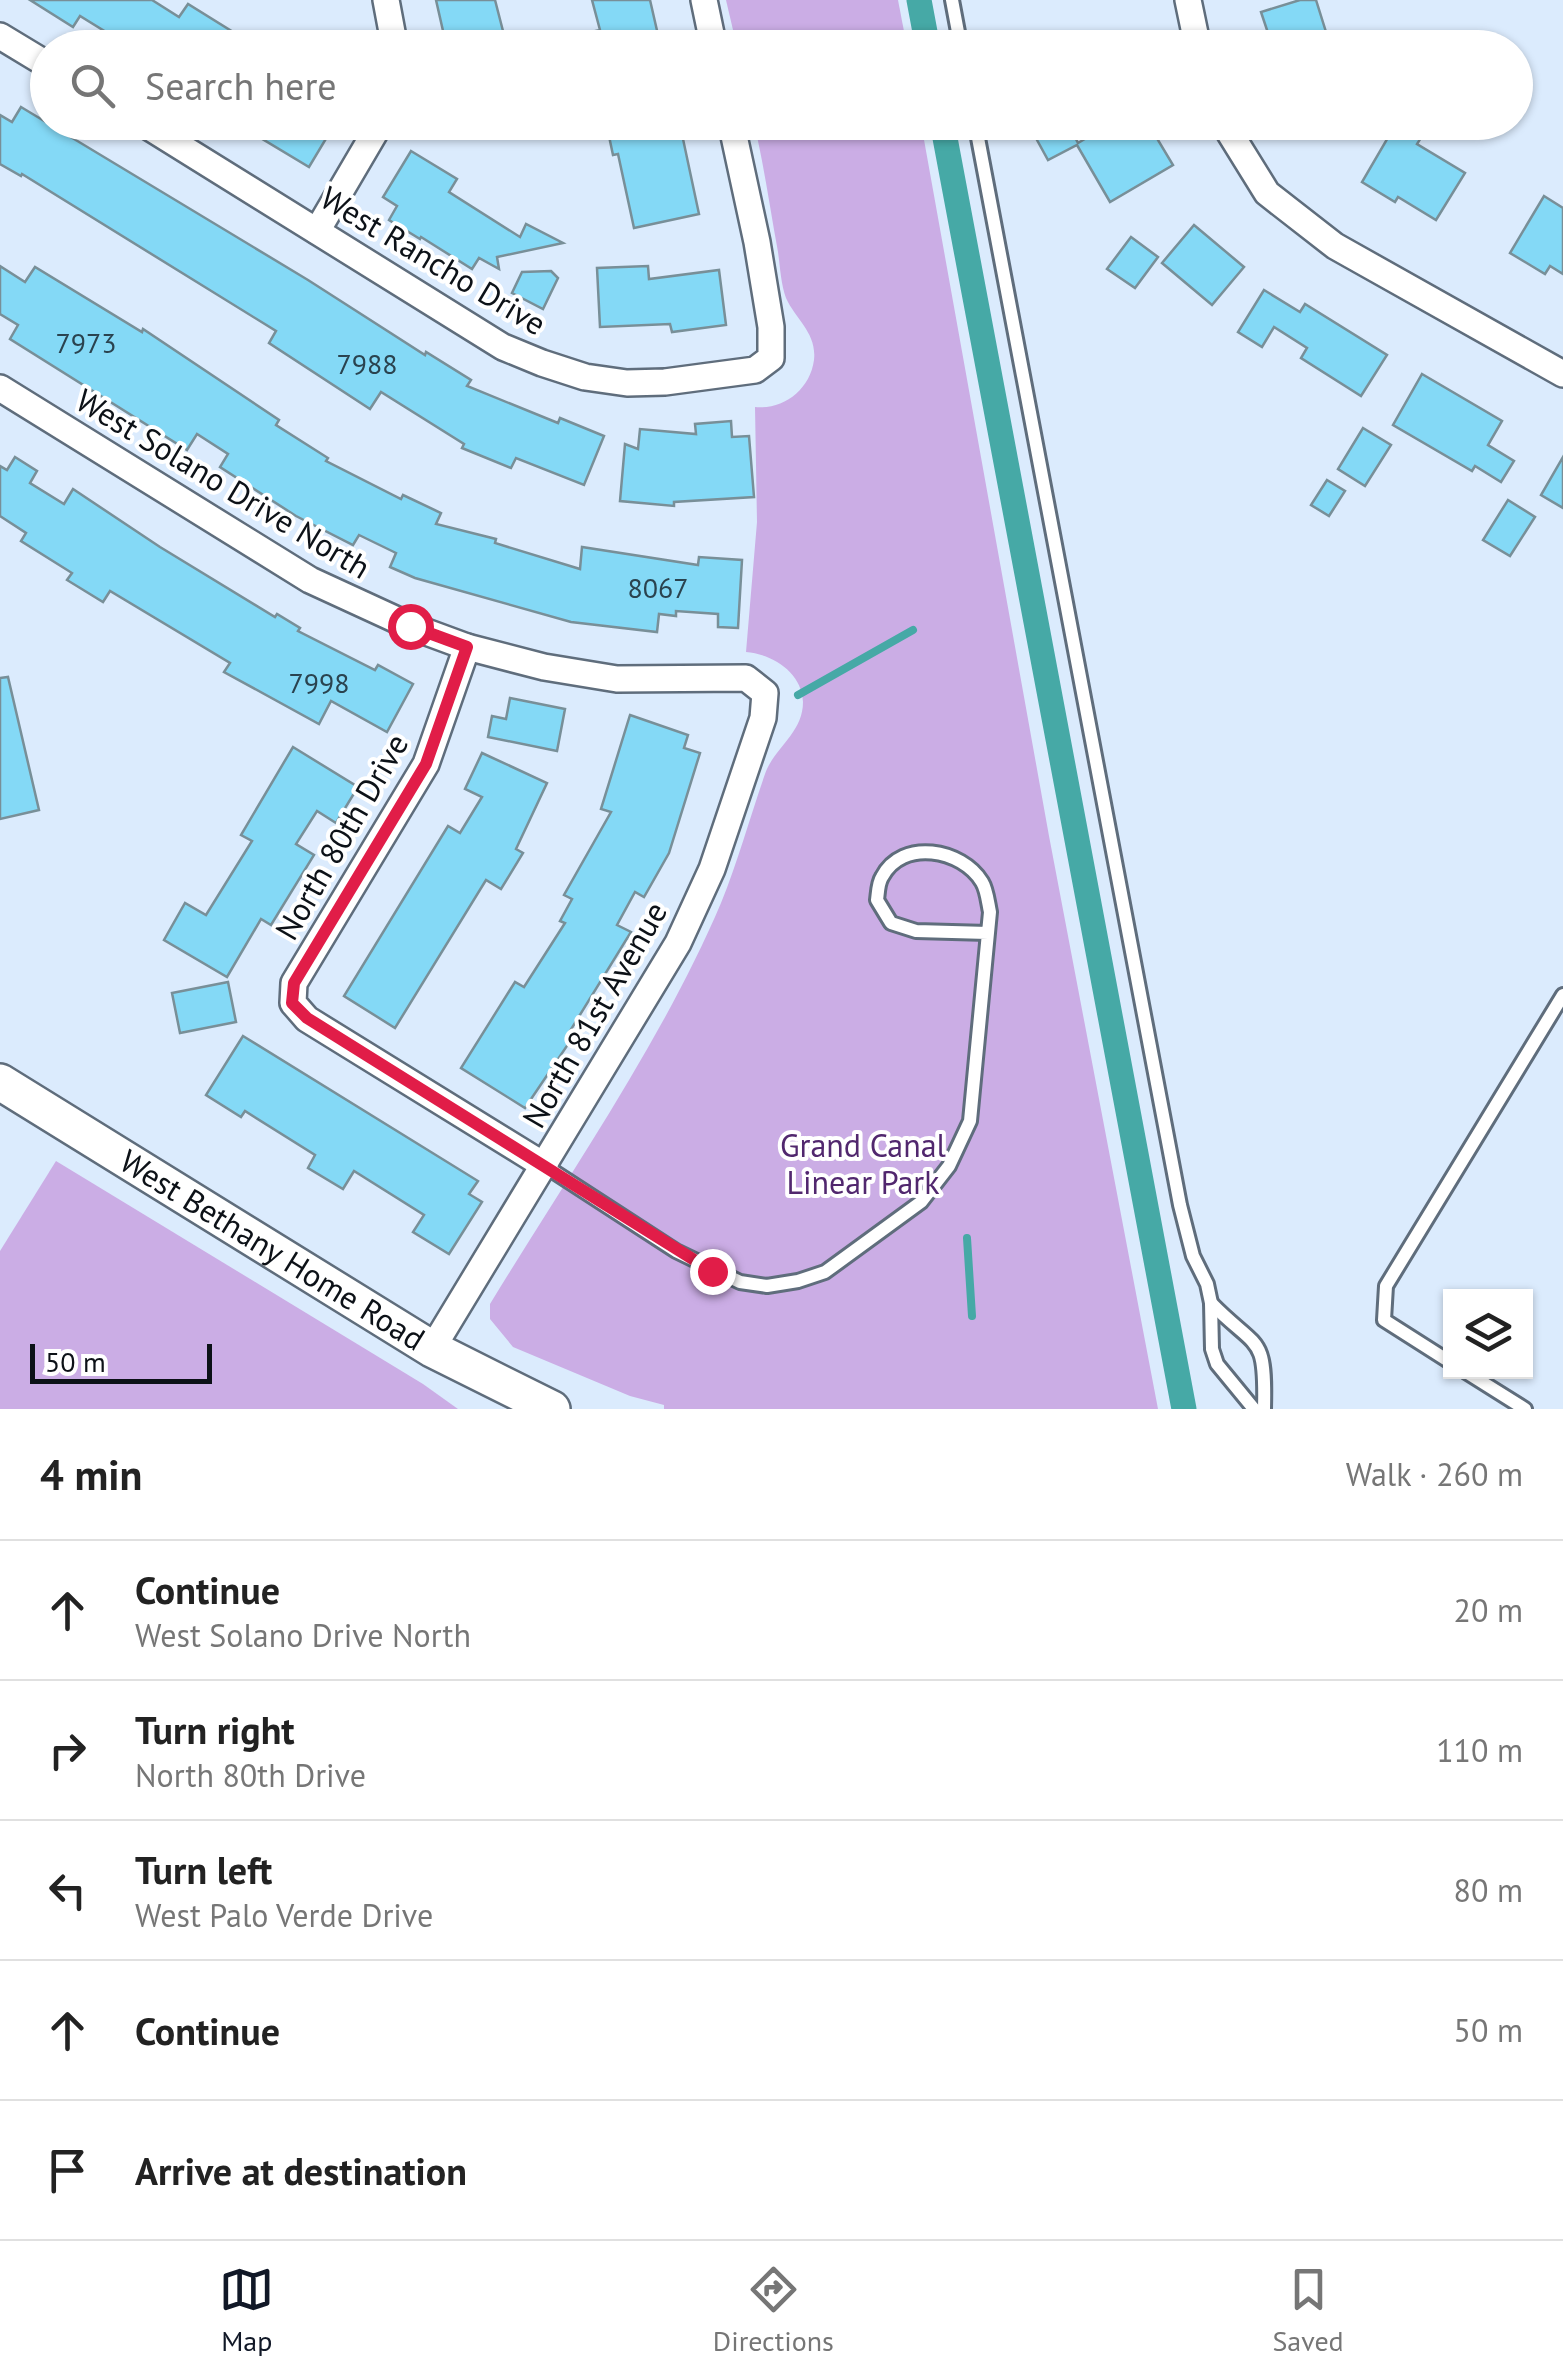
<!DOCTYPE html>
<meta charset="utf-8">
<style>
body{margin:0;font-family:"PT Sans",sans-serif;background:#f6f6f6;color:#222}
.controls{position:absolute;right:30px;bottom:30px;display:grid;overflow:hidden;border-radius:0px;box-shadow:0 2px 8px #0004}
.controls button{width:90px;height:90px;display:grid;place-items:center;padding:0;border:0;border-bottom:2px solid #e0e0e0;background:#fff;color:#222;font:50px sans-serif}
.scale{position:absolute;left:30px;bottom:25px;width:182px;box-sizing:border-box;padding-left:10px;border:5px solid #0c1117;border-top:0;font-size:28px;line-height:35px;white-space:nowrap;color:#0c1117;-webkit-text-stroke:8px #fff;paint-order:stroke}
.stop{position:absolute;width:30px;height:30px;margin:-22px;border:8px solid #e11d48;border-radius:50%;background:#fff}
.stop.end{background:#e11d48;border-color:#fff;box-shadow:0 2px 10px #0008}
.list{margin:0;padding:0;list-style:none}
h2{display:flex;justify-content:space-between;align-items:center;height:130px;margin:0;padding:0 40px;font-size:42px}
h2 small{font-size:32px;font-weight:400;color:#767676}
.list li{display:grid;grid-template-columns:65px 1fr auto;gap:30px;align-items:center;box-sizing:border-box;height:140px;padding:0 40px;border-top:2px solid #e0e0e0}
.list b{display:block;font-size:38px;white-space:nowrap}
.list p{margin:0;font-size:32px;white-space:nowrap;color:#767676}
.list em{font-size:32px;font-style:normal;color:#767676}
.icon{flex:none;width:55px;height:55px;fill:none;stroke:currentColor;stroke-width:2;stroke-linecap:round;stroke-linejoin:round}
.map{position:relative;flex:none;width:1563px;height:1409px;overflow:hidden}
.search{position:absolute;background:#fff;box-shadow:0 2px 8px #0004;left:30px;right:30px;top:30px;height:110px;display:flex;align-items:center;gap:25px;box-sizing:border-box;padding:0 35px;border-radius:55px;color:#767676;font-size:38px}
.sheet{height:830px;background:#fff}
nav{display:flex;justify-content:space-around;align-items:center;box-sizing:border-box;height:140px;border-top:2px solid #e0e0e0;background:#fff;font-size:28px;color:#767676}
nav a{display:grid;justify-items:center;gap:5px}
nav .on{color:#111827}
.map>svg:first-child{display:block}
</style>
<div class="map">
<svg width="1563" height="1409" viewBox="0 0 1563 1409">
<rect width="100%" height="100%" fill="#dbebfd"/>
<g fill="#cbade5">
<path d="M726,0H898L907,47H737Z"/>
<path d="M754,123H921L1049,836L1158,1409H664V1405L630,1396L513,1347L490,1319V1304C568,1176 663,1040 721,903C738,861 750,817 765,774C774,748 803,733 803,702C802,672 772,654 746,652L757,522L755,407C783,410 810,390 814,360C817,333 796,320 786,298C781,285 780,266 778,252C770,209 764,165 754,123Z"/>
<path d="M56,1161L423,1384L458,1409H0V1251Z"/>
</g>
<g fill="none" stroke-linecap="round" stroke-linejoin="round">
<g stroke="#46a9a6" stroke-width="8">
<path d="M798,695L913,630"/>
<path d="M967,1238L972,1316"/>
</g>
<g stroke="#46a9a6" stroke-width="25">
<path d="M919,0L928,48"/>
<path d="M942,122L1184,1409"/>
</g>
</g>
<g fill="#84d9f6" stroke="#788f98" stroke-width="2.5">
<path d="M30,0H152L179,17L188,4L233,32L224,48H108L114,37L80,16L73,27Z"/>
<path d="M436,0H495L503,31L446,44Z"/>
<path d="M592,0H650L661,48H558L557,40L600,30Z"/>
<path d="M1300,0H1316L1331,48H1273L1261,12Z"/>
<path d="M21,107L308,280L425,355L426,352L471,380L467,386L558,423L560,418L604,436L584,485L516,458L511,468L462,448L464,444L381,392L370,409L269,343L276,331L22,174L21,176L0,164V115L12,122Z"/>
<path d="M234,122H336L309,167Z"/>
<path d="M606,122H715L716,131L683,139L699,214L634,228L618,154L613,155Z"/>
<path d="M1043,122H1067L1078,143L1113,122H1132L1140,137L1152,130L1173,165L1110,202L1077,145L1048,160L1031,129Z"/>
<path d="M1397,122H1406L1424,133L1417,144L1465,173L1436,220L1398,197L1395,202L1362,182Z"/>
<path d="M411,151L457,179L449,192L520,237L526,224L563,243L497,257L499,269L479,258L472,269L421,237L420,239L389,220L397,206L383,197Z"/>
<path d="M1544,196L1563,208V274L1550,266L1545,274L1510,253Z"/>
<path d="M1194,225L1244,267L1212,305L1162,263Z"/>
<path d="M1131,237L1158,257L1135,288L1107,269Z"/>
<path d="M0,266L25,282L35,267L142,332L143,329L279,420L276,425L328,458L326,461L401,499L403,495L441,513L436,524L496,539L495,543L580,569L582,547L698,565L699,557L742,560L738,628L718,627V614L676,611V616L659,614L657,632L571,622L415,578L390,567L396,553L359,535L353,545L296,516L220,467L228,454L197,434L187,450L10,339L18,325L0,314Z"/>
<path d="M648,266L649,279L719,270L726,325L672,332L670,324L600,327L597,268Z"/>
<path d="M551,271L558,278L543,309L512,293L522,272Z"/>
<path d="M1264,290L1300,312L1305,304L1387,355L1361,396L1301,358L1307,348L1274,327L1262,347L1238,332Z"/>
<path d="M1422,374L1502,421L1488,445L1514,461L1501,482L1475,466L1472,471L1393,425Z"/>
<path d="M731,421L732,437L749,436L754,497L674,502V506L620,501L625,444L638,449L640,429L696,434L695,424Z"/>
<path d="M1363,428L1391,445L1365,486L1338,469Z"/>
<path d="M15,457L37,471L30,483L64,504L73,489L160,547L275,617L277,614L300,628L298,631L375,670L378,665L413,684L387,732L331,701L319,724L224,672L230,663L110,591L103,602L67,580L72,573L21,541L26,533L0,516V466L7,470Z"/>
<path d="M1563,457V508L1541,495Z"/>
<path d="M1327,480L1345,491L1329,516L1311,505Z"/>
<path d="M1508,500L1535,517L1510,556L1483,540Z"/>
<path d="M8,677L39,810L0,819V678Z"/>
<path d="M510,698L565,709L557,751L488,737L492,716L506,719Z"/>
<path d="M630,715L688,735L684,748L700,753L669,853L644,897L635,892L617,925L631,932L570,1031L575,1034L525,1108L461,1068L515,982L524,987L565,923L560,921L572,899L564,895L611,812L601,809Z"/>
<path d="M293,747L358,787L336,823L317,811L296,844L314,855L271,925L261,919L227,977L164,940L185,903L206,915L252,841L241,835Z"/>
<path d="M482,753L547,783L516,849L523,853L501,889L486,880L395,1028L344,996L448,826L460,833L482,797L465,789Z"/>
<path d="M228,982L236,1022L180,1033L172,993Z"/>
<path d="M243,1036L478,1181L469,1194L482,1202L449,1254L413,1232L424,1215L354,1171L343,1189L308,1168L315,1155L245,1111L241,1117L206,1095Z"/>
</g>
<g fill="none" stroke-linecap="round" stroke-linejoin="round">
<defs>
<g id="lane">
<path d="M952,0L961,48"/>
<path d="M975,122L1180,1205L1193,1256L1207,1284L1211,1303L1212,1349L1217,1364L1254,1409"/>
<path d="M545,1166L676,1251L740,1282L767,1286L798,1281L825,1272L921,1202L949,1166L970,1121L990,912C988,903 987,890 982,882C962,849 902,838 882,877C878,883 878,893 877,900L891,923L916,931L988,933"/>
<path d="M1211,1303C1258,1351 1266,1333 1264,1409"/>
<path d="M1450,1362L1384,1320L1386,1286L1563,995"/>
<path d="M1466,1372L1525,1409"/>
</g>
<g id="street">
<path d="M386,0L395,48"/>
<path d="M704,0L714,48"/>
<path d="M1188,0L1198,48"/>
<path d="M0,36L48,65"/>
<path d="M141,122L503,347L542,363L585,377L627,383L665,382L755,370L771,358V327L757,242L731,122"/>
<path d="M1223,122L1267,193L1335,246L1563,374"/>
<path d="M317,231L381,122"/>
<path d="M0,388L310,580L410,626L467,647L544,667L617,679L746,678L765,693L763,718L712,869L678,943L432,1349"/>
<path d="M467,647L426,764L294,983L293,1003L307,1019L545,1166"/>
</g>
<g id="secondary">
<path id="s1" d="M0,1082L432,1349L552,1409"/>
</g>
</defs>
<use href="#lane" stroke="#5f6d7c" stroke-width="18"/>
<use href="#street" stroke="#5f6d7c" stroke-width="30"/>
<use href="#secondary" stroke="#5f6d7c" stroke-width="40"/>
<use href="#lane" stroke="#fff" stroke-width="12"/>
<use href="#street" stroke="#fff" stroke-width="25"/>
<use href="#secondary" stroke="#fff" stroke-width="35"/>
</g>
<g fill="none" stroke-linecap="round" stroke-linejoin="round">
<path stroke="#e11d48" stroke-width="12" d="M410,626L467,647L426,764L294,983L292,1003L307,1018L712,1271"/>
</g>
<g text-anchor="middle" stroke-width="8" stroke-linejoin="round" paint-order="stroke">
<g font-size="28" fill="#2a434f">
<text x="86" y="353">7973</text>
<text x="367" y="374">7988</text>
<text x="658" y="598">8067</text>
<text x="319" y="693">7998</text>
</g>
<g font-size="32" fill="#0c1117" stroke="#fff">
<text transform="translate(433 261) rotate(31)" y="11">West Rancho Drive</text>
<text transform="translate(223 484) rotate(31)" y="11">West Solano Drive North</text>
<text transform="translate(342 837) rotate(-60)" y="11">North 80th Drive</text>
<text transform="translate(595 1015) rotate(-60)" y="11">North 81st Avenue</text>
<text dy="11" stroke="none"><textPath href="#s1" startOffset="320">West Bethany Home Road</textPath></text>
</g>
<g font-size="32" fill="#51276e" stroke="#fff">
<text x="863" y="1157">Grand Canal<tspan x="863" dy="37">Linear Park</tspan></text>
</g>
</g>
</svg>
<div class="controls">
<button><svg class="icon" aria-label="layers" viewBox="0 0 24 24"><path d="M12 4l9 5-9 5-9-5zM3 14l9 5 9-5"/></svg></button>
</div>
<div class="scale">50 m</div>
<div class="stop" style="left:410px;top:626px"></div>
<div class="stop end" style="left:712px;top:1271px"></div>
<div class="search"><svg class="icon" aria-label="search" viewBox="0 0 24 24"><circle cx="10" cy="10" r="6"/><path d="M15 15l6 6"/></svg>Search here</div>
</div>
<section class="sheet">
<h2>4 min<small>Walk · 260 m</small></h2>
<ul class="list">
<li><svg class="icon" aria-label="ahead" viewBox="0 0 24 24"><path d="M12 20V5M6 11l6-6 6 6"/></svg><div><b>Continue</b><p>West Solano Drive North</p></div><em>20 m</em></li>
<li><svg class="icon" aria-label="right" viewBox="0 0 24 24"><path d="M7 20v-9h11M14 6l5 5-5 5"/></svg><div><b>Turn right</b><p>North 80th Drive</p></div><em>110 m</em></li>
<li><svg class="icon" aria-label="left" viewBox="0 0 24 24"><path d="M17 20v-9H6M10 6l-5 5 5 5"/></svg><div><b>Turn left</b><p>West Palo Verde Drive</p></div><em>80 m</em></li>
<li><svg class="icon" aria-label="ahead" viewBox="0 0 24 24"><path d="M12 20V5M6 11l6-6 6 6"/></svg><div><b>Continue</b></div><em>50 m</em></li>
<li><svg class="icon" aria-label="arrive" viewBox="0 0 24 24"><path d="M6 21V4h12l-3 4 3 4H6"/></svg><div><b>Arrive at destination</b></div></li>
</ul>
</section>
<nav>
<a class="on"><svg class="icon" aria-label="map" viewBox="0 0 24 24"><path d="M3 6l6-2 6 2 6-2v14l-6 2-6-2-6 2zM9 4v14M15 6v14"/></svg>Map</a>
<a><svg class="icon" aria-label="directions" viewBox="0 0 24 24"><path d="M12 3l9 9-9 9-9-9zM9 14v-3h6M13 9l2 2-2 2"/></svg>Directions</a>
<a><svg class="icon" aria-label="saved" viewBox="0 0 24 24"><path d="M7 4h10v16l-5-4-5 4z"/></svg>Saved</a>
</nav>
